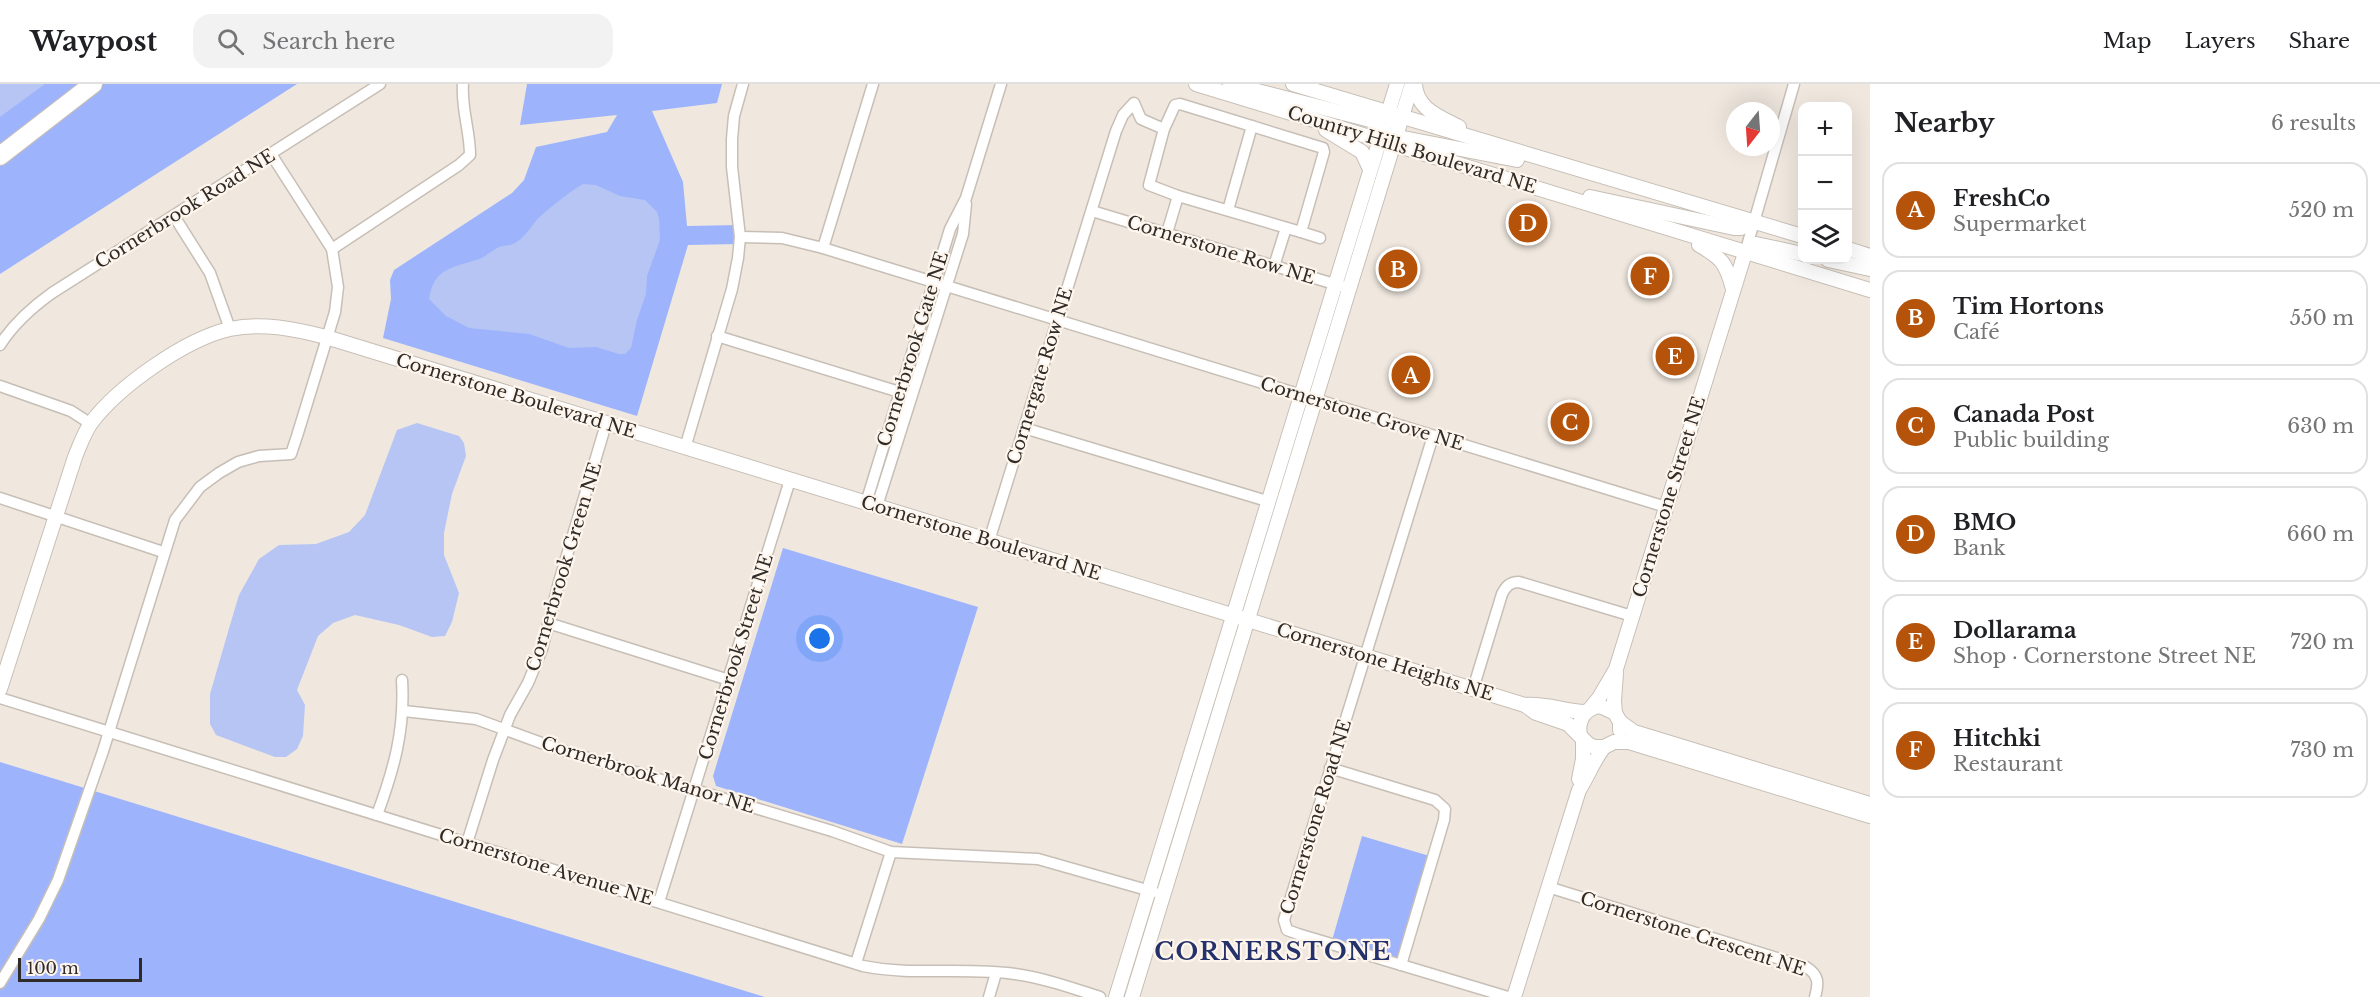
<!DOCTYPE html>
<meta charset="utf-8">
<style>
body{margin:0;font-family:"Libre Baskerville",serif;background:#f2f2f2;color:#202124}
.controls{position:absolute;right:18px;top:18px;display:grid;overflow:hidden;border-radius:12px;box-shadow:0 6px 24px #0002}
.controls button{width:54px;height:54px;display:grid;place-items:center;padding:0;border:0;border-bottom:2px solid #e0e0e0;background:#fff;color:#202124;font:30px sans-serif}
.compass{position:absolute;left:1726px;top:18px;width:54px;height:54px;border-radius:50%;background:#fff;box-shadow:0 6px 24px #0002;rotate:197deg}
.scale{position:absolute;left:18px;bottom:15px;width:124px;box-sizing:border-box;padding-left:6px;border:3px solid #2e2b28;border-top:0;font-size:16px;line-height:21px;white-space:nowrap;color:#2e2b28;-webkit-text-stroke:4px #fef5ec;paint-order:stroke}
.you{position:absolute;left:820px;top:555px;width:21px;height:21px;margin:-15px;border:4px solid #fff;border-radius:50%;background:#1a73e8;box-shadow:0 0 0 9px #1a73e833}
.badge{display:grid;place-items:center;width:39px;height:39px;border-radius:50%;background:#b45309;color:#fff;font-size:20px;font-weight:700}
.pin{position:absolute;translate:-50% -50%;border:3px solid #fff;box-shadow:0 2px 6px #0006}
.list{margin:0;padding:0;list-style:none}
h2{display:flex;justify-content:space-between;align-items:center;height:78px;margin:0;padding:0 24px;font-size:26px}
h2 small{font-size:20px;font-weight:400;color:#757577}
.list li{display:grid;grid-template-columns:39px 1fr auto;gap:18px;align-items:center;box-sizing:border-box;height:96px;margin:0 12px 12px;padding:0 12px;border:2px solid #e0e0e0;border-radius:18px}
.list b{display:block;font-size:22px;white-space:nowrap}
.list p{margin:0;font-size:20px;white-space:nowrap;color:#757577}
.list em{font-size:20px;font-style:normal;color:#757577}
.icon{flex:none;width:33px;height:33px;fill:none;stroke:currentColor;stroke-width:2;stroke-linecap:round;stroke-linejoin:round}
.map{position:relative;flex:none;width:1870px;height:913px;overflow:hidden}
header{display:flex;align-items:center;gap:36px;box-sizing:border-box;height:84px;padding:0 30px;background:#fff;border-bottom:2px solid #e0e0e0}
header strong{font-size:28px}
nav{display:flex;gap:33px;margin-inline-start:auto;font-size:21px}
.search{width:420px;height:54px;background:#f2f2f2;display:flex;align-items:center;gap:15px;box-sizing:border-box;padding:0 21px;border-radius:18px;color:#757577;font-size:22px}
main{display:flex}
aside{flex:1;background:#fff}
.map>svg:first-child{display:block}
</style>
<header>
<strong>Waypost</strong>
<div class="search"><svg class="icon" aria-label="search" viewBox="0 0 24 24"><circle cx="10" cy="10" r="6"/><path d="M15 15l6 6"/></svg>Search here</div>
<nav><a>Map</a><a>Layers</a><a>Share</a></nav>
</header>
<main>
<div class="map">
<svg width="1870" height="913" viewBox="0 0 1870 913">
<rect width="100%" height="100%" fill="#f0e8df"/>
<g fill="#9db3fc">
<path d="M0,0H297L0,190Z"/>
<path d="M527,0H722L717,19L652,27L683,98L687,142L739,141L740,160L688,161L637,332L383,254L391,215L390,196L394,186L512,109L524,96L536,63L607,48L617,31L520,41Z"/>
<path d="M783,464L978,523L902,760L716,702L713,692Z"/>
<path d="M0,678L765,913H0Z"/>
<path d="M1362,752L1433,773L1401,881L1331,860Z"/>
</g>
<g fill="#b6c5f4">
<path d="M0,0H45L0,33Z"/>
<path d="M583,100L596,101L620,112L645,116L657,128L659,134L660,156L647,192L646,210L637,236L631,264L625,270H619L596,263L569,264L529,250L469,244L446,232L429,215C434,183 453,184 479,175C487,172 492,166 499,163C503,161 508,162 513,160C524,155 528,146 536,137C540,131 577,102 583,100Z"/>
<path d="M417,339L459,352L464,359L466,372L452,410L444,449V471L459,509L452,538L445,552L432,553L399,541L355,531L333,539L318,552L297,606L305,621L303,652L297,665L286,673H275L216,651L210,640V610L230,541L239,511L259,475L279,461L316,460L349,448L365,431L397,346Z"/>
</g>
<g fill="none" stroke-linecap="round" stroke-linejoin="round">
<defs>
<g id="street">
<path d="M1228,126L1252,42"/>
<path d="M1092,127L1341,202"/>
<path d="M174,132L210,189L230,245"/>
<path d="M1301,148L1320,154"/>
<path d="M1167,149L1178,112"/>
<path d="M740,153L782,154L823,164L1666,423"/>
<path d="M823,164L873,0"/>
<path d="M332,165L459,81L470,71C470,47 461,24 463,0"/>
<path d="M1745,169L1794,0"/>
<path d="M1274,182L1286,144"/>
<path d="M717,252L906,310"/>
<path d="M0,261C14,239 31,224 52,209L380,0"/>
<path d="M0,302L71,327L91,340"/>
<path d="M1024,344L1267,417"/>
<path d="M1433,352L1284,836L1287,846L1298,850L1508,913"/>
<path d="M685,364L732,205L738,174L740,153L732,83V55L734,32L743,0"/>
<path d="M0,414L163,468"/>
<path d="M866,419L950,145L966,114L1001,0"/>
<path d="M877,422L963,150L966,120"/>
<path d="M989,457L1116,47L1123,31L1134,19L1141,35L1164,45L1149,101L1178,112L1301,148L1324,68L1323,64L1180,20L1175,21L1164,45"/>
<path d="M548,539L729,596"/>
<path d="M1473,605L1502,510C1506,502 1510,498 1519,498L1632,532"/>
<path d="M0,614L863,882C913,892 965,883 1015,890C1044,894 1072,904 1100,913"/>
<path d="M404,627L476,635L558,665L832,747L891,768L1038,775L1154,808"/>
<path d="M1330,684L1435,716L1445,725L1444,736L1401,881"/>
<path d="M377,731C394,685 405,646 402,596"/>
<path d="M467,759L493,676L510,631L528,599L542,565L559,498L606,340"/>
<path d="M1548,803L1806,883C1819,891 1819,899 1815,913"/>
<path d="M659,818L790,396"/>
<path d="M856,879L891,768"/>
<path d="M0,899L39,835L58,796L103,667L175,436L200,403L219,389L238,378L259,372L291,370L297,352L335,228L338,203L332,165L271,70"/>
<path d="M989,913L996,889"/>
</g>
<g id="secondary">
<path d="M1196,0L1870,206"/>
<path d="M1230,0L1374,37L1385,38L1393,36"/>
<path d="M1293,0L1802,152"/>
<path d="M1415,0C1416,25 1440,33 1459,43"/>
<path d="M1326,46L1362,68L1370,85"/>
<path d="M1388,51L1517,76"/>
<path d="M1590,113L1734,144H1741L1753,137"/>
<path d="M1699,161C1722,174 1726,179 1733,205"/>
<path d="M1848,165L1870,172"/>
<path d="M1828,176L1870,185"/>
<path d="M0,605L75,373C80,361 84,349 91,339C118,303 185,255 230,245C262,238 295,245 326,253L1525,621L1536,629L1568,640L1588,660L1594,663H1604L1614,658H1629L1870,732"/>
<path d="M1525,621C1545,619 1564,627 1585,628"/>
<path d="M1590,625L1599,614L1616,585L1745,169L1751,161L1756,160L1802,170"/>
<path d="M1615,629L1614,617L1616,589"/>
<path d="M1620,638L1634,648L1870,720"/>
<path d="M1580,651C1577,636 1585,624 1600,622L1615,629L1620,638V646"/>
<path d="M1579,695L1583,675V656"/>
<path d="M1116,913L1397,0"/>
<path d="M1132,913L1412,0"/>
<path d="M1514,913L1579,706C1588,692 1593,677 1604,663"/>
</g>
<path id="highway" d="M0,72L93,0"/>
</defs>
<use href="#street" stroke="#c7bfb6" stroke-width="13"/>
<use href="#secondary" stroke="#c7bfb6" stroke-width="16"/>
<use href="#highway" stroke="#c7bfb6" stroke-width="20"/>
<use href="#street" stroke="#fff" stroke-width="10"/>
<use href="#secondary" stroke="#fff" stroke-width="14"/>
<use href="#highway" stroke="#fff" stroke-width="18"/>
</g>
<g text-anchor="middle" stroke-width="4.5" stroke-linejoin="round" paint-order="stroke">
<g font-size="18" fill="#2e2b28" stroke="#fef5ec">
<text transform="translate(1412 66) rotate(17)" y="6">Country Hills Boulevard NE</text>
<text transform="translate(185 125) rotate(-32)" y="6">Cornerbrook Road NE</text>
<text transform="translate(1221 166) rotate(17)" y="6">Cornerstone Row NE</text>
<text transform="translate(913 265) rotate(-73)" y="6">Cornerbrook Gate NE</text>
<text transform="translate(1040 292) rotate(-73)" y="6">Cornergate Row NE</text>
<text transform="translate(516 312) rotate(17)" y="6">Cornerstone Boulevard NE</text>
<text transform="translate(1362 330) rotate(17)" y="6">Cornerstone Grove NE</text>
<text transform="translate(1669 413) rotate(-73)" y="6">Cornerstone Street NE</text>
<text transform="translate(981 454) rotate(17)" y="6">Cornerstone Boulevard NE</text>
<text transform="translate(564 483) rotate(-73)" y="6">Cornerbrook Green NE</text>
<text transform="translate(736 573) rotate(-73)" y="6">Cornerbrook Street NE</text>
<text transform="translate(1385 578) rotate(17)" y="6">Cornerstone Heights NE</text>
<text transform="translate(648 691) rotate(17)" y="6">Cornerbrook Manor NE</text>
<text transform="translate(1316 733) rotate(-73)" y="6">Cornerstone Road NE</text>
<text transform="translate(546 783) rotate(17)" y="6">Cornerstone Avenue NE</text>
<text transform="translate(1693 850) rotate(18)" y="6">Cornerstone Crescent NE</text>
</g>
<g font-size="24" font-weight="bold" letter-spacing="1.5" fill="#25316a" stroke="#fef5ec">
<text x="1273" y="876">CORNERSTONE</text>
</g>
</g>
</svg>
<div class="controls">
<button>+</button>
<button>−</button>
<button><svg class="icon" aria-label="layers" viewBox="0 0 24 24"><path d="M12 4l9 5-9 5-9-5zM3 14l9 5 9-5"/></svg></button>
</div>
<svg class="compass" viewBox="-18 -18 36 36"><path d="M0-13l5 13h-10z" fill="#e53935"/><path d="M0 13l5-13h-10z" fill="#757577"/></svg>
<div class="scale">100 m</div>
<div class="you"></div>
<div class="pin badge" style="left:1411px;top:291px">A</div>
<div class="pin badge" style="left:1398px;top:185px">B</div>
<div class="pin badge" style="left:1570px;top:338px">C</div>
<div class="pin badge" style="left:1528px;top:139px">D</div>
<div class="pin badge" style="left:1675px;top:272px">E</div>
<div class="pin badge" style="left:1650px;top:192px">F</div>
</div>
<aside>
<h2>Nearby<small>6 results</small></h2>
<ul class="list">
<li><span class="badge">A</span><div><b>FreshCo</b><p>Supermarket</p></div><em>520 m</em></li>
<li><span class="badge">B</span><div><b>Tim Hortons</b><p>Café</p></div><em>550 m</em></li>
<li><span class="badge">C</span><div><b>Canada Post</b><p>Public building</p></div><em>630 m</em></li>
<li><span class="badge">D</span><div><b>BMO</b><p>Bank</p></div><em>660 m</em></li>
<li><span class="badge">E</span><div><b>Dollarama</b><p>Shop · Cornerstone Street NE</p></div><em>720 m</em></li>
<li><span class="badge">F</span><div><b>Hitchki</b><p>Restaurant</p></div><em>730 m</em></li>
</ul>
</aside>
</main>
